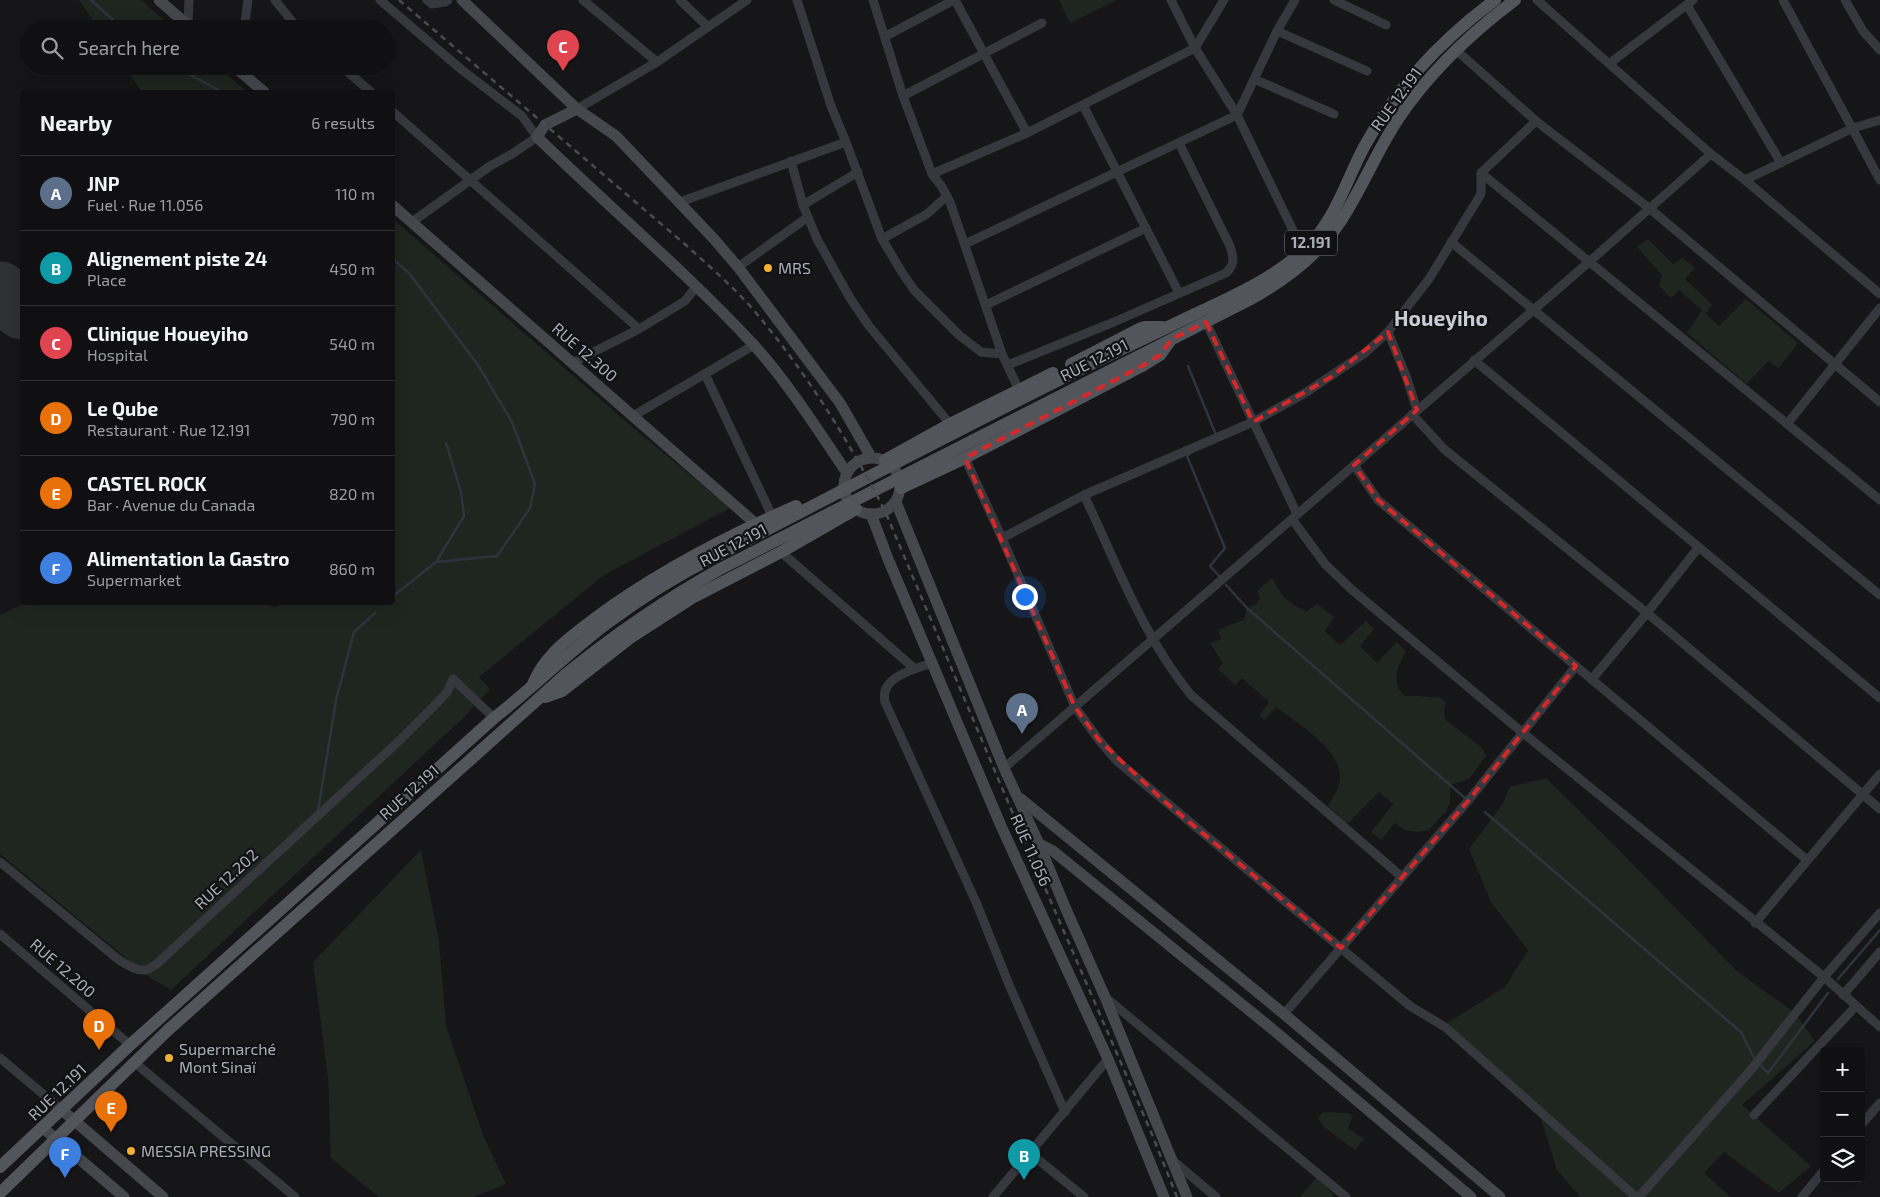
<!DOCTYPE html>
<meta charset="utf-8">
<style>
body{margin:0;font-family:"Exo 2",sans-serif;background:#1e1e20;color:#f1f3f6}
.controls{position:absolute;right:15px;bottom:15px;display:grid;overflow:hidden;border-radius:5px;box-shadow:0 5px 20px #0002}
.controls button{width:45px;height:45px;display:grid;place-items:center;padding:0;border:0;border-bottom:1px solid #303032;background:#101012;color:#f1f3f6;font:25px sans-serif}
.you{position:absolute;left:1024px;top:596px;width:18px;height:18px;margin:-12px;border:4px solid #fff;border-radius:50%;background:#1a73e8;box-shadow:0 0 0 8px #1a73e833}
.badge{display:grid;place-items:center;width:32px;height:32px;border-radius:50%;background:#d93025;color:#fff;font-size:16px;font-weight:700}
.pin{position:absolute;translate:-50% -41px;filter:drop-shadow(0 1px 2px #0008)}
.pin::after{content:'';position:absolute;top:26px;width:18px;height:15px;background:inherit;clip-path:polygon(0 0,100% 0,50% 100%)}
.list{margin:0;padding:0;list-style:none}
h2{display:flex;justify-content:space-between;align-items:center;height:65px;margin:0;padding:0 20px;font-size:21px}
h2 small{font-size:16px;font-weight:400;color:#9c9d9f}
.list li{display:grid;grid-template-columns:32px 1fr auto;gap:15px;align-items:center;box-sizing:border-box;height:75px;padding:0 20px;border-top:1px solid #303032}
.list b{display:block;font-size:19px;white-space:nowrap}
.list p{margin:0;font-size:16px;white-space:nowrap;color:#9c9d9f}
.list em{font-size:16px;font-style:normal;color:#9c9d9f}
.icon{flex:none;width:28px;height:28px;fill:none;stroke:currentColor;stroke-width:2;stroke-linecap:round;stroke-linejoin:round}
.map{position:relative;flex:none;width:1880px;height:1197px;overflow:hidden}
.search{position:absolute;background:#101012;box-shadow:0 5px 20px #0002;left:20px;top:20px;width:375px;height:55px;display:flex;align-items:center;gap:12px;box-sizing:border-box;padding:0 18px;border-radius:28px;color:#9c9d9f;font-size:19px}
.panel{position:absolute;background:#101012;box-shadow:0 5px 20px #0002;left:20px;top:90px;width:375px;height:515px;border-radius:5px}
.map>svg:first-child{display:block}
</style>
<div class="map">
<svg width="1880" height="1197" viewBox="0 0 1880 1197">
<rect width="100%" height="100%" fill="#161618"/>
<g fill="#1e261f">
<path d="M79,0H141L174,29H99Z"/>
<path d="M1059,0H1117L1070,23Z"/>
<path d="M124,66H217L247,92H142Z"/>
<path d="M393,219L630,425L730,508L604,575L479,677L490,689L462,719L171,990L149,977L0,854V615L27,602H254L277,607L282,602H392Z"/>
<path d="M1648,239L1673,264L1683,258L1695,268L1685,279L1712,304L1706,314L1719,326L1746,299L1798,343L1779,368L1768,361L1747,384L1687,333L1702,310L1679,290L1671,298L1659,286L1662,275L1637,247Z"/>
<path d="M1272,578C1281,595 1288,604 1307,611L1317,604L1334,617L1325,631L1340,645L1366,621L1374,629L1360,646L1377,663L1397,642L1406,651C1398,666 1390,683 1405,696C1417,695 1428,698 1440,697L1446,703L1444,709L1445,719L1483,749L1486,756L1469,779L1450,785V803L1446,811L1429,830L1418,832L1405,830L1395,823L1381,840L1371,832L1393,804L1379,792L1347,824L1328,806C1331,800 1337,792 1339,785C1348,753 1297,723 1276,707L1265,720L1259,716L1269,702L1242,678L1235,685L1218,669L1223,663L1210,643L1221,639L1218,630L1230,625L1244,620L1247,608L1255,605L1260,599L1257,591Z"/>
<path d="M1546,778L1618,849L1737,971L1795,1013L1815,1041L1742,1105L1811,1166L1779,1193L1724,1152L1704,1173L1731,1197H1580L1557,1170L1536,1103L1444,1025L1505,987L1528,950L1491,902L1469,849L1502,805L1510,787Z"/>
<path d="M421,850L439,942L446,1026L483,1135L506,1184L474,1197H379L331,1158L328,1077L313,962Z"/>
<path d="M1323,1112L1346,1113L1353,1115L1348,1128L1364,1139L1355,1150L1324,1127L1318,1118Z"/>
<path d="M1317,1177L1334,1195L1332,1197H1300Z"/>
</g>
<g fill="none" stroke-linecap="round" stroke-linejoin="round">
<g stroke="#2c353c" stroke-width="2.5">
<path d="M91,0L123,29"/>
<path d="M174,66L222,92"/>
<path d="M392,258L409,273L478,365L512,422L535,484L530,508L497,556L436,562L392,597"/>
<path d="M1188,366L1216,435L1215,436"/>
<path d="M1192,452L1187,456L1225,548L1210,566L1221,578"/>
<path d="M436,562L464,516L461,492L446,443"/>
<path d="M1226,585L1247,608L1466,799"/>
<path d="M386,603V602"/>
<path d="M318,811L336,700L354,632L375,613"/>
<path d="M1485,812L1741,1032L1755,1060"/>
<path d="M1838,979L1880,930"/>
<path d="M1759,1064L1768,1073L1828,993"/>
</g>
<path stroke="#303135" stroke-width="24" d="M21,309L22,311"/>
<path stroke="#303135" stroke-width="59" d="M0,291L22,310"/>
<g stroke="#37383d" stroke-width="9">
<path d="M275,0L298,29"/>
<path d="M380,0L462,70L522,116L537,137L512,154L490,166L412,222"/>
<path d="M427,0L432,4L445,2L448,0"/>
<path d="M583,0L657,62"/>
<path d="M680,0L708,27"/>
<path d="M797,0L831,106L846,142L882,239L903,274L915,291L959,335L981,352L1002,354"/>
<path d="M873,0L903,96L932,174L942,187L950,202L1002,354L1019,390"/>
<path d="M955,0L1027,133"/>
<path d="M1171,0L1195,48L1237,115L1303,251"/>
<path d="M1334,0L1386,25"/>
<path d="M1537,0L1711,154L1745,180L1880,294"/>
<path d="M1783,0L1880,180"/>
<path d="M1845,0L1863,31L1880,50"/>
<path d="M1687,5L1781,163"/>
<path d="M188,25L189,0"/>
<path d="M244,29L248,0"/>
<path d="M1277,31L1367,71"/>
<path d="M886,36L954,0"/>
<path d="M1456,50L1536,121L1649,208L1880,402"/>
<path d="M1610,63L1693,0"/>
<path d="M341,66L371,92"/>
<path d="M1254,79L1334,114"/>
<path d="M903,96L1042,23"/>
<path d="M1083,105L1179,293"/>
<path d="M577,109L657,62L747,0"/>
<path d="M392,111L639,329"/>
<path d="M791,161L803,205L817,239L850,298L869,326L950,424"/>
<path d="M1481,173L1880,500"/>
<path d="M932,174L1027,133L1195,48L1224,0"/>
<path d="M1745,180L1853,128L1880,120"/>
<path d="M680,202L846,142"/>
<path d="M803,205L858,172"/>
<path d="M882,239L927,214L947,196"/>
<path d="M1451,242L1880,595"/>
<path d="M965,244L1237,115L1277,31L1295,0"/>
<path d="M738,267L808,217"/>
<path d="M986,305L1146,228"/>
<path d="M1206,322L1297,514"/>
<path d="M1388,332L1406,376L1417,410"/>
<path d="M1474,360L1880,698"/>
<path d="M572,363L639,329L685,301L696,287"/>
<path d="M1008,365L1114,322L1226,273C1235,264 1234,259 1230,246L1179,143"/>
<path d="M705,374L772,516"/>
<path d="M1412,414L1444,449L1647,613L1880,809"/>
<path d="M633,416L754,345"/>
<path d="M1787,424L1880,308"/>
<path d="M965,458L1002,538L1075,707L1099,740L1117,761L1410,1006L1445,1027L1636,1197"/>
<path d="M1354,465L1378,500L1807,860"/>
<path d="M1084,495C1116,562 1143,637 1191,695L1402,877"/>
<path d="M1292,519L1325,564L1351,589L1523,733L1824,977L1880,1027"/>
<path d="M1002,538L1084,495L1253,422L1305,393L1365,353L1388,332L1429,279L1481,194V173L1536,121"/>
<path d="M781,552L915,669"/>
<path d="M932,663C915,669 879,677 885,702L976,902L1010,987L1065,1112"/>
<path d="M1592,679L1647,613L1698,548"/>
<path d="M1004,768L1589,262L1711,154"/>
<path d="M0,862L119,960C126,964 136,971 145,970C154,969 169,952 176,946L399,741L437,703L448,691L453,679L494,718"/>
<path d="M1755,923L1880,774"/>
<path d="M0,934L130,1045"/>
<path d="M1843,995L1880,952"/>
<path d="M1105,997L1346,1197"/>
<path d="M1284,1014L1468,801L1576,666"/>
<path d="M0,1058L62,1110"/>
<path d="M134,1062L295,1197"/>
<path d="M1754,1115L1856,1006"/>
<path d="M1861,1125L1880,1103"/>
<path d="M1030,1153L1084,1197"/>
<path d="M1172,1160L1216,1197"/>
<path d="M993,1197L1108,1059"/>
<path d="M1639,1197L1750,1071L1824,977L1880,913"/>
<path d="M1802,1197L1824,1170"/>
</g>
<g stroke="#45474d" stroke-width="11">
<path d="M159,0L192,29"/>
<path d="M462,0L577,109L616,136L714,239L738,267L840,403L871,457"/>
<path d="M234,66L264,92"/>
<path d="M577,109L545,125L537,137C608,206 686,272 753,344C789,384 817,429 847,473"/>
<path d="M392,205L756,524"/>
<circle cx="872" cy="486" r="28"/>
<path d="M896,502L1004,768L1039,844L1065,907L1105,997L1187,1197"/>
<path d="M871,514L888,559L1001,826L1108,1059L1164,1197"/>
<path d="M1021,799L1284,1014L1500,1197"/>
<path d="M1039,844L1053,851L1271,1028L1471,1197"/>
<path d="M62,1110L163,1197"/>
<path d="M43,1128L124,1197"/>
</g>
<g stroke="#53555c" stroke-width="12">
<path d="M1071,364L1139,329L1145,327H1162"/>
<path d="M885,460L950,424L1053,373"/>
<path d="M901,488L965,458L1144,365L1160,355L1170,341"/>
<path d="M533,684C545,654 570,638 594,619C656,573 725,537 796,506"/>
<path d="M545,697L562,691L630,638L692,598L781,552L856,509"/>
<path d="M0,1167L130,1045L494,718C532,688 567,654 606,624C640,599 676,576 714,557C840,492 965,426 1093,363C1127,347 1161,330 1195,314C1233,296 1270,280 1302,252C1334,224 1345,183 1364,147C1396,88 1441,40 1495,0"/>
<path d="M0,1193L167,1031L565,675C614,635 665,600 720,569L1249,300C1286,280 1319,255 1342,219C1363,186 1377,151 1398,119C1429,73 1471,33 1515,0"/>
</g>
<path stroke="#4a4c52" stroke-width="2.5" stroke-dasharray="6 5" stroke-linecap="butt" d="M399,0L687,246C709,266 731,285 751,307C804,369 848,439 885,511L1019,828L1151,1132L1177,1197"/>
</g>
<path fill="none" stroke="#d62828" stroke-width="4" stroke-dasharray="10 6" stroke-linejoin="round" d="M1206,322L1253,422L1331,377L1388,332L1417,410L1354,465L1378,500L1576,666L1468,801L1341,948L1164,801L1099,740L1075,707L965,458L1144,365L1160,355L1172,339Z"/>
<g fill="#f2b134" stroke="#111113" stroke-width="2">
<circle cx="768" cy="268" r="5"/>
<circle cx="169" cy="1058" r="5"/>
<circle cx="131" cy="1151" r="5"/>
</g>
<g text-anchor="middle" stroke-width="4.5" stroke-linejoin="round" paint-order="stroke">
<rect fill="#111113" stroke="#7b7e86" stroke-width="1" x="1285" y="230.5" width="52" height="25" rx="4"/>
<g font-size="15" font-weight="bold" fill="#a8adb8">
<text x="1311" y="248">12.191</text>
</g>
<g font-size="16" fill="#a8adb8" stroke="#111113">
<text transform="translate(1396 99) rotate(-54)" y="6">RUE 12.191</text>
<text transform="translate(585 352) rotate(41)" y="6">RUE 12.300</text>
<text transform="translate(1094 360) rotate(-27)" y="6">RUE 12.191</text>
<text transform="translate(733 545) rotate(-28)" y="6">RUE 12.191</text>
<text transform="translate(409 792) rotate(-42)" y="6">RUE 12.191</text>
<text transform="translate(1031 850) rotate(66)" y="6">RUE 11.056</text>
<text transform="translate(226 879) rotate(-43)" y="6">RUE 12.202</text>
<text transform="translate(63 968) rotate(41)" y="6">RUE 12.200</text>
<text transform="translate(57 1092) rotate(-44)" y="6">RUE 12.191</text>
</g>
<g font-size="16" fill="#a8adb8" stroke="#111113" text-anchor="start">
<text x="778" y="274">MRS</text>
<text x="179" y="1055">Supermarché<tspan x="179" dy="18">Mont Sinaï</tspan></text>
<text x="141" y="1157">MESSIA PRESSING</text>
</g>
<g font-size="21" font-weight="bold" fill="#c9ccd4" stroke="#111113">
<text x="1441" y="326">Houeyiho</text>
</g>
</g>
</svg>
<div class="controls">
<button>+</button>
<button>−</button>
<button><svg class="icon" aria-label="layers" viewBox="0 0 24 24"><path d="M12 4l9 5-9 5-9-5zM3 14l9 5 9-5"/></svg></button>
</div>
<div class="you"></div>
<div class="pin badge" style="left:1022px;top:734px;background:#5c6f8a">A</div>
<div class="pin badge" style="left:1024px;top:1180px;background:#0f9aa8">B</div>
<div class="pin badge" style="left:563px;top:71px;background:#e0444e">C</div>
<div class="pin badge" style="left:99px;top:1050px;background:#e8710a">D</div>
<div class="pin badge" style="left:111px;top:1132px;background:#e8710a">E</div>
<div class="pin badge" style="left:65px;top:1178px;background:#3f7fe0">F</div>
<div class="search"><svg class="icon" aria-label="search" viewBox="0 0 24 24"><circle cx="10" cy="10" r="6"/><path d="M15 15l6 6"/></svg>Search here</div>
<section class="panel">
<h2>Nearby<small>6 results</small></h2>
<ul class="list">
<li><span class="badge" style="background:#5c6f8a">A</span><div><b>JNP</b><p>Fuel · Rue 11.056</p></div><em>110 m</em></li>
<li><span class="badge" style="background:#0f9aa8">B</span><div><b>Alignement piste 24</b><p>Place</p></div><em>450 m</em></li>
<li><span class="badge" style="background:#e0444e">C</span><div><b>Clinique Houeyiho</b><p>Hospital</p></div><em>540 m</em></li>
<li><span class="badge" style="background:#e8710a">D</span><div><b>Le Qube</b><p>Restaurant · Rue 12.191</p></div><em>790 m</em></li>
<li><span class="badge" style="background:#e8710a">E</span><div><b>CASTEL ROCK</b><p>Bar · Avenue du Canada</p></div><em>820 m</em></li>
<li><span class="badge" style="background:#3f7fe0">F</span><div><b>Alimentation la Gastro</b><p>Supermarket</p></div><em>860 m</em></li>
</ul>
</section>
</div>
